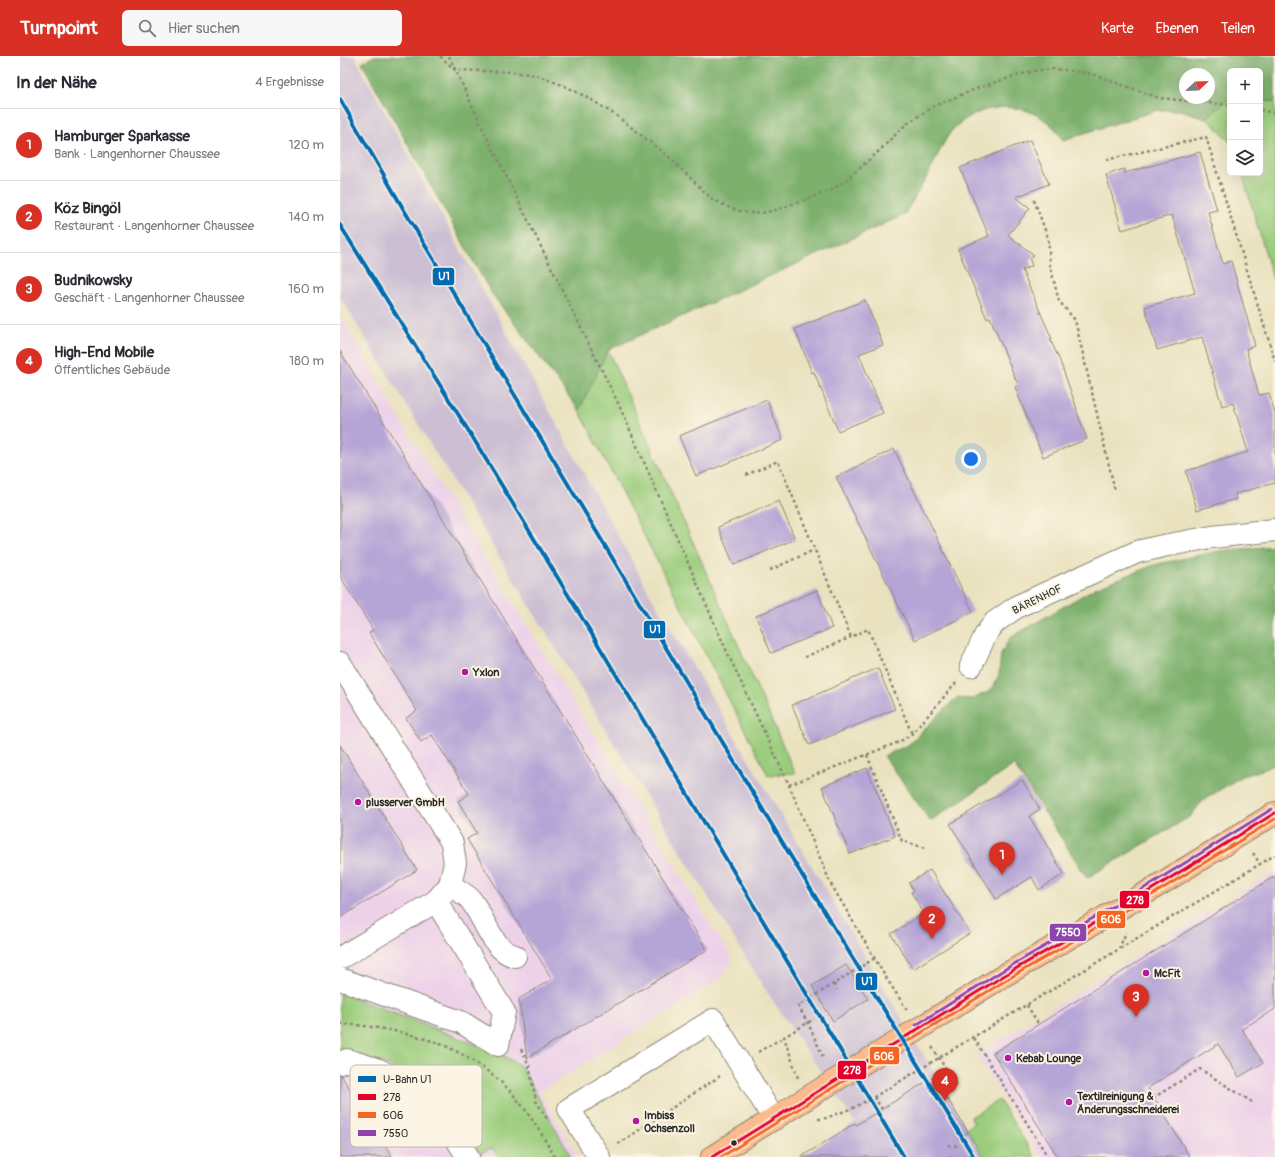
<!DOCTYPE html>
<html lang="de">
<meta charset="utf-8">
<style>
body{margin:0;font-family:Pangolin,sans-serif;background:#f7f7f7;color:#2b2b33}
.controls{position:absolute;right:12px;top:12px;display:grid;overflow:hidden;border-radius:6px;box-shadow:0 4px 16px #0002}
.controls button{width:36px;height:36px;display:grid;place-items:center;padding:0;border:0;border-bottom:1px solid #e1e1e2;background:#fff;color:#2b2b33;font:20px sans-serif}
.compass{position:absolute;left:839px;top:12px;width:36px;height:36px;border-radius:50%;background:#fff;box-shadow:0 4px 16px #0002;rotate:67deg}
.you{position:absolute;left:631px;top:403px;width:14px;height:14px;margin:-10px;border:3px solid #fff;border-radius:50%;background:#1a73e8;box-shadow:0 0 0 6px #1a73e833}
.badge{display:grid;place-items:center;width:26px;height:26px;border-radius:50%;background:#d93025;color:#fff;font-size:13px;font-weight:700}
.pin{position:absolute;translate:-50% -33px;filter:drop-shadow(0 1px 2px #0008)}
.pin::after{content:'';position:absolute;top:21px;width:14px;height:12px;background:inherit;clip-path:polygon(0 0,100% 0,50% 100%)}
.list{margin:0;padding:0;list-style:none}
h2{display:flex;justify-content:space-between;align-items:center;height:52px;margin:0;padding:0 16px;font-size:17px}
h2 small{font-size:13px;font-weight:400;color:#7c7c81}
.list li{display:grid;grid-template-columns:26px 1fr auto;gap:12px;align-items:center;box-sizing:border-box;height:72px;padding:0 16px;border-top:1px solid #e1e1e2}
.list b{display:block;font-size:15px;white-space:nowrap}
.list p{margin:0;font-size:13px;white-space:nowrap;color:#7c7c81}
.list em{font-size:13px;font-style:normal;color:#7c7c81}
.icon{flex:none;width:22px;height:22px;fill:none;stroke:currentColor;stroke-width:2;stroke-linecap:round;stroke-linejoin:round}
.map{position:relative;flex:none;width:935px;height:1101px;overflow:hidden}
header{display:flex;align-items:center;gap:24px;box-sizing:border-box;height:56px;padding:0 20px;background:#d93025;color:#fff}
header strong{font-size:19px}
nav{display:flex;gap:22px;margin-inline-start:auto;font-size:14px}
.search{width:280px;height:36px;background:#f7f7f7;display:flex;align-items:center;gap:10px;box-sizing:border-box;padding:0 14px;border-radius:6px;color:#7c7c81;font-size:15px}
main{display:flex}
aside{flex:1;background:#fff}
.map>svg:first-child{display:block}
</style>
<header>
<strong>Turnpoint</strong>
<div class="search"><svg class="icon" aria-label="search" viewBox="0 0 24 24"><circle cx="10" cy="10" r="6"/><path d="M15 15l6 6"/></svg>Hier suchen</div>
<nav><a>Karte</a><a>Ebenen</a><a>Teilen</a></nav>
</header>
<main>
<aside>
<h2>In der Nähe<small>4 Ergebnisse</small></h2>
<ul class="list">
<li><span class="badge">1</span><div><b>Hamburger Sparkasse</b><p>Bank · Langenhorner Chaussee</p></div><em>120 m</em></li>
<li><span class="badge">2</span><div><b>Köz Bingöl</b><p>Restaurant · Langenhorner Chaussee</p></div><em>140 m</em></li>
<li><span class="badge">3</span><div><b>Budnikowsky</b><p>Geschäft · Langenhorner Chaussee</p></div><em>160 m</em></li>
<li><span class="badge">4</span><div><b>High-End Mobile</b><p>Öffentliches Gebäude</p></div><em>180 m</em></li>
</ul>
</aside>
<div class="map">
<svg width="935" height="1101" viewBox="0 0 935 1101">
<rect width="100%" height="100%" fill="#fcf5e5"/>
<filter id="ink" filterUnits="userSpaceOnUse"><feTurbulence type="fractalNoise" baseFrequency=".025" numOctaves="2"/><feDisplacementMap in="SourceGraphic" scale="8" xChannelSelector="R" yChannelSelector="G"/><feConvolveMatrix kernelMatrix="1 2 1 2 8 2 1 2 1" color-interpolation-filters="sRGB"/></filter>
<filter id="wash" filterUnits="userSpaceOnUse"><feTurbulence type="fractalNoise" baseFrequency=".012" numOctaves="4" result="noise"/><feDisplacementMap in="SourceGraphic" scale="16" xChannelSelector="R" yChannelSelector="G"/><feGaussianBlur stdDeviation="0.9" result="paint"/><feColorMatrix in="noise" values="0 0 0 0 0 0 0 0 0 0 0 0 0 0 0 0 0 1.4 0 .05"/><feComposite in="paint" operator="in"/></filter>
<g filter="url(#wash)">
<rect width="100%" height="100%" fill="#eae2bf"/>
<g fill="#edd1e9">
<path d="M0,259L65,372L393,905L378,924L199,1036L239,1101H0Z"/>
<path d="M935,815V1101H701L636,999Z"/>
</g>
<path fill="#ccbfd4" d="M0,0H14L309,536L644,1101H538L425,933L0,241Z"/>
<g fill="#9acc7c" stroke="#627c54">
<path d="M890,42V86L878,73L866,62Z"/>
<path d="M920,44L935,46V230L902,117H920Z"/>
<path d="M268,294L455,717L428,719L239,354Z"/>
<path d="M0,937L159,997L181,1010L231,1101H158L152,1092L139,1098L91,1026L0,992Z"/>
<path d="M659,1044L695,1101H644L626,1072L634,1067L631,1061Z"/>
</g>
<g fill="#7bb06c" stroke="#536e4c" fill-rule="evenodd">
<path d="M34,0H935V46L920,44V15H890V42L866,62L840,54H818L723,84C719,79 716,73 711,69C691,51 665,47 640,56C631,60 621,65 614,72C603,84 597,103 589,117C581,132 572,145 564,159L268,294L239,354L150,235L22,7ZM845,18H869V42H845Z"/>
<path d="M935,490V707L925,713L902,720L862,745L851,760L747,822L674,709L590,765L544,700L568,689L616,642L632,643L650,635L659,619L661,598L670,582L755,532L814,509L878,495Z"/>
</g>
<g id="blocks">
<g fill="#b5a4d6">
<path d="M690,84L709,128L676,141L690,152L668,179L694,199L690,204L692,210L682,214L712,283H710L720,305L737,353H736L747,383L703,401L675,331L678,329L650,261L647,263L618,193L649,180L620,112Z"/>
<path d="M860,96L877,154L868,156L883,208L891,205L915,290L906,293L919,339L929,337L935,357V427L895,438L896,443L857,454L846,415L908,396L893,347L882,350L862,281L817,294L805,251L855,237L832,159L782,174L766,119L784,113L785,117Z"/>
<path d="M525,244L543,289L519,298L543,357L498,375L474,316L472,317L455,273Z"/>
<path d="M0,295L367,894L187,1002L179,943L212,923L127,783L137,777L118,745L129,738L92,679L81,686L66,662L77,655L29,577L33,574L0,520Z"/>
<path d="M427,344L443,384L356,420L339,380Z"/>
<path d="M554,393L633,556L575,584L496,421Z"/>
<path d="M439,445L455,483L394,509L378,471Z"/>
<path d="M477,534L492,572L431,597L416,560Z"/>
<path d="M538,612L555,653L469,689L452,649Z"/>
<path d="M0,689L77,814L0,862Z"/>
<path d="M527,712L555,780L510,798L482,731Z"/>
<path d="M682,724L700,753L689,760L724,818L699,834L692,821L656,843L610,768Z"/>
<path d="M590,814L630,877L573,913L551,878L584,857L571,836L574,835L569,827Z"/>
<path d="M935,820V953L902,973L923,1007L899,1021L878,988L808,1032L850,1101H718L653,997Z"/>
<path d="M506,909L528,943L493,965L472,930Z"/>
<path d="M0,1019H1L52,1101H0Z"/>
<path d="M594,1021L628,1076L619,1082L630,1101H461L515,1067L516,1069Z"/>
</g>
</g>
</g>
<g filter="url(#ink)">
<use href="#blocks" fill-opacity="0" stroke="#8a8675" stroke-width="1"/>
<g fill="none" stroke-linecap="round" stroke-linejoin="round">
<defs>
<g id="minor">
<path d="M0,607L112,787L115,807L110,829L96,845L0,902"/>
<path d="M631,610L646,578L655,566L678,550L797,496L823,490L872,481L935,474"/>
<path d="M110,829C116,833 125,838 130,843C144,860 152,895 175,900"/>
<path d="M0,923L121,966L158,989L164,956L96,845"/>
<path d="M0,1007L7,1004L39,1014L90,1041L128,1101"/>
<path d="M259,1101L229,1053L373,964L434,1063"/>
</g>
<path id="major" d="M372,1101L665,919L801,840L935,757"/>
</defs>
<use href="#minor" stroke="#8a8675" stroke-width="24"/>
<use href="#major" stroke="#8a8675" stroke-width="24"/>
<g stroke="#8a8675" stroke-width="2.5" stroke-dasharray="3 3" stroke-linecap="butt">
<path d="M100,0L115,14L172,16L196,19L225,30L250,43L277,60L329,101L372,143L390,152L399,155L411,157H421L433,155L492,134L507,123L537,97L565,69L594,50L638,32L682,18L698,14L714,13L733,15L752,18L819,42L890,49"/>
<path d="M109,0L143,73L279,349L387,596L449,729L491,828L545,920L567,954"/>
<path d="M920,54L935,57"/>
<path d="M766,104L866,81L935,305"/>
<path d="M694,144L708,182L710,210L719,245L735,264L775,435"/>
<path d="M406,419L438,405L511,581L528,573L572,678"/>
<path d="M430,514L474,494"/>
<path d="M465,601L511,581"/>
<path d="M527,699L562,785L586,792"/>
<path d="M449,729L559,686L572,678L616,627"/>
<path d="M913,797L920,808"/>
<path d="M779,893L786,876"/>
<path d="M494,928L497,934"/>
<path d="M687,949L699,969"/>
<path d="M0,968C32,969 83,979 112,993C130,1002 147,1014 162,1027C184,1048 200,1075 215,1101"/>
<path d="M634,982L708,1101"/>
<path d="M592,991L616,1029L601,1038"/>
<path d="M181,993L189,1009L196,1045L207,1063"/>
<path d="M418,996L444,981"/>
<path d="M483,1001L468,967L458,950L535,902"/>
<path d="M458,1022L444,981L474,963"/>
<path d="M534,1041L542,1053"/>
<path d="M813,1042L860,1013L912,1046"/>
<path d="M478,1063H483L513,1052L534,1041L935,799"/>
<path d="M278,1088L380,1020"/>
<path d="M608,1089L620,1090"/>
</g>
<use href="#minor" stroke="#fff" stroke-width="22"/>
<use href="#major" stroke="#fbbb8c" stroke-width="22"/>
<defs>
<path id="bus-1" d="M372,1101L665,919L801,840L935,757"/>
<path id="bus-2" d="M381,1101L668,923L804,844L935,763"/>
<path id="bus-3" d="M576,969L662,915L798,836L932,753"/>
</defs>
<use href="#bus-1" stroke="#fcf5e5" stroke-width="6"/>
<use href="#bus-2" stroke="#fcf5e5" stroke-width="6"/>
<use href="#bus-3" stroke="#fcf5e5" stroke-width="6"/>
<use href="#bus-1" stroke="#e4002b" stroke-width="3"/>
<use href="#bus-2" stroke="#f26522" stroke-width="3"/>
<use href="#bus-3" stroke="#8e44ad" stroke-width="3"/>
<defs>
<g id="metro-1">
<path d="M0,43L64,154L459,814L634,1101"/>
<path d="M0,169L133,382L253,580L564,1101"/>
</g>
</defs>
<use href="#metro-1" stroke="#fcf5e5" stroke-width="7"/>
<use href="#metro-1" stroke="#006ab3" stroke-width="4"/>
</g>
</g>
<g fill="#b5179e" stroke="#fcf5e5" stroke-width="1.5">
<circle cx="125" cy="616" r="4"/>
<circle cx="18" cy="746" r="4"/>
<circle cx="806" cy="917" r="4"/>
<circle cx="668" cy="1002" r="4"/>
<circle cx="729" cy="1046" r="4"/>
<circle cx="296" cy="1065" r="4"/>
</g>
<circle fill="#2b2b2b" stroke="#fcf5e5" stroke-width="1.5" cx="394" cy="1087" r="3.5"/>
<g text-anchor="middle" stroke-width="4" stroke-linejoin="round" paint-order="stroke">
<g font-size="11" fill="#2b2b2b" stroke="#fcf5e5">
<text transform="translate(697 543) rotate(-26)" y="4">BÄRENHOF</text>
</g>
<g font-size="11" font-weight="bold" fill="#2b2b2b" stroke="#fcf5e5" text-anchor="start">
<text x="133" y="620">Yxlon</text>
<text x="26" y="750">plusserver GmbH</text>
<text x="814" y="921">McFit</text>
<text x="676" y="1006">Kebab Lounge</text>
<text x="737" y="1044">Textilreinigung &amp;<tspan x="737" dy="13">Änderungsschneiderei</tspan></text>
<text x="304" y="1063">Imbiss<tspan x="304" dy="13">Ochsenzoll</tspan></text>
</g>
</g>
<rect x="10" y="1009" width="132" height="82" rx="6" fill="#fcf5e5" stroke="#bdb8ad" stroke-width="1"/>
<rect x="18" y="1020" width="18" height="6" fill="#006ab3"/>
<rect x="18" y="1038" width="18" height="6" fill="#e4002b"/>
<rect x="18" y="1056" width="18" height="6" fill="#f26522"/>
<rect x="18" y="1074" width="18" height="6" fill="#8e44ad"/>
<g font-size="11" fill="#2b2b2b">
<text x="43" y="1027">U-Bahn U1</text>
<text x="43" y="1045">278</text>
<text x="43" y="1063">606</text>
<text x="43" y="1081">7550</text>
</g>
<g stroke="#fcf5e5" stroke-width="1.5">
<rect x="92" y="211" width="23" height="19" rx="4" fill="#006ab3"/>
<rect x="303" y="564" width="23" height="19" rx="4" fill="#006ab3"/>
<rect x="779" y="834" width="31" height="19" rx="4" fill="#e4002b"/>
<rect x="756" y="854" width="30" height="19" rx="4" fill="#f26522"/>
<rect x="709" y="867" width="38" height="19" rx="4" fill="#8e44ad"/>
<rect x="515" y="916" width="23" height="19" rx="4" fill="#006ab3"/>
<rect x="529" y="990" width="31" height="19" rx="4" fill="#f26522"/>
<rect x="497" y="1004" width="30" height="20" rx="4" fill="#e4002b"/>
</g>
<g font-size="11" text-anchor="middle" font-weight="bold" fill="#fff">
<text x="104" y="224">U1</text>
<text x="315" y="577">U1</text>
<text x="795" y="848">278</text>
<text x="771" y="867">606</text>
<text x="728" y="880">7550</text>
<text x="527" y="929">U1</text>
<text x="544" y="1004">606</text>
<text x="512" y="1018">278</text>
</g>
</svg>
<div class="controls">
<button>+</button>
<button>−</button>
<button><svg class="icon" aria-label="layers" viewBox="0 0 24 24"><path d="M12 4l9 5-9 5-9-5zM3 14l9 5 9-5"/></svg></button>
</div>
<svg class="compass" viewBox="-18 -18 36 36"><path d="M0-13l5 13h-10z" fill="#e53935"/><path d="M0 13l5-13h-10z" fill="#7c7c81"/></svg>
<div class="you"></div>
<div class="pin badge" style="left:662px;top:819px">1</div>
<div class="pin badge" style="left:592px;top:883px">2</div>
<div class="pin badge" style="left:796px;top:961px">3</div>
<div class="pin badge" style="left:605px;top:1045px">4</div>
</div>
</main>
